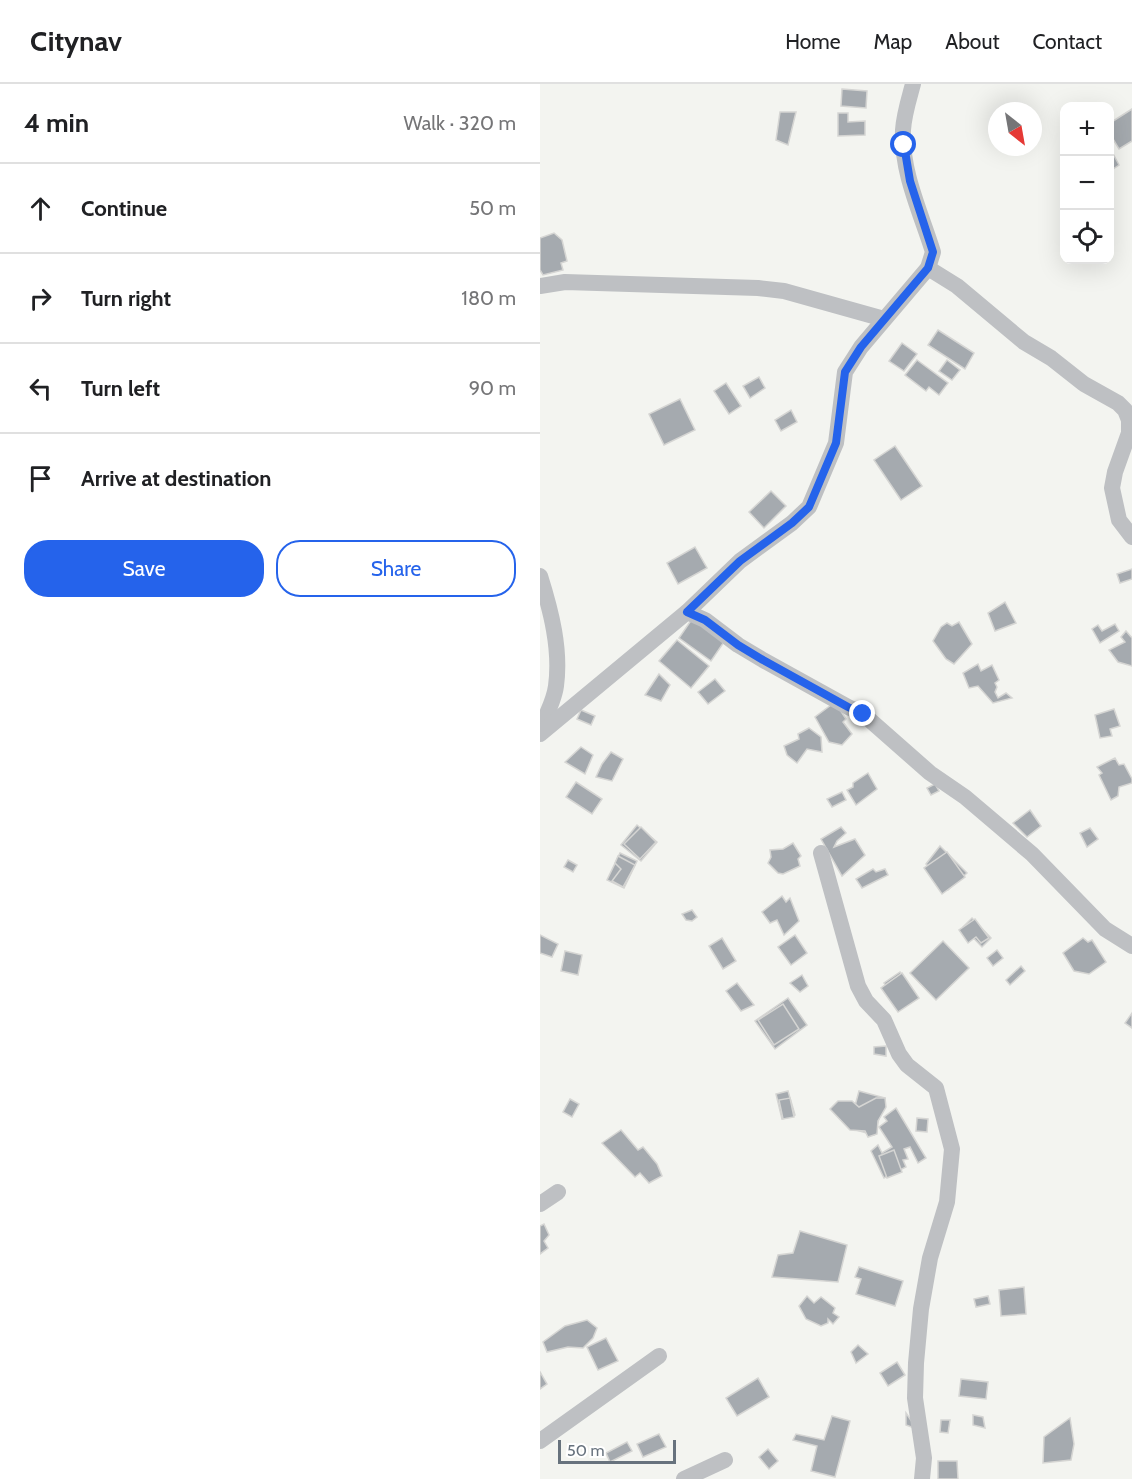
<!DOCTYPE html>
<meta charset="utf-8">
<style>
body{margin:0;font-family:Cabin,sans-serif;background:#f6f6f6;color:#202124}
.controls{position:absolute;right:18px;top:18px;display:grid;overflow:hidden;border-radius:12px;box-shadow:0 6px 24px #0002}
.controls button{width:54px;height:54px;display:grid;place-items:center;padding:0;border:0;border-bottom:2px solid #e0e0e0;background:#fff;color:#202124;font:30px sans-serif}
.compass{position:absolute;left:448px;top:18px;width:54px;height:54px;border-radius:50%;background:#fff;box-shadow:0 6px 24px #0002;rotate:149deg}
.scale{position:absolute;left:18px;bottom:15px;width:118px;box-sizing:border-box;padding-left:6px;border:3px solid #67727d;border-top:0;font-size:16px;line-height:21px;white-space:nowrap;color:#67727d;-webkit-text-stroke:4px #fff;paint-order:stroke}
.stop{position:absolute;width:18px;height:18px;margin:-14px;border:4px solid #2563eb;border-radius:50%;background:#fff}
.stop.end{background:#2563eb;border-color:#fff;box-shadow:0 2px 6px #0008}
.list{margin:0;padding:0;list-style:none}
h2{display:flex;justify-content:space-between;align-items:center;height:78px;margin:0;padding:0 24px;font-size:26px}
h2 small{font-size:20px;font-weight:400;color:#757577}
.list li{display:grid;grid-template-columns:39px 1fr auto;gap:18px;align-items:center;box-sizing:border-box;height:90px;padding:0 24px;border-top:2px solid #e0e0e0}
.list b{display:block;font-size:22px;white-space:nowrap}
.list em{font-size:20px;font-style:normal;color:#757577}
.actions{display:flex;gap:12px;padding:18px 24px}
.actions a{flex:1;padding:14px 0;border:2px solid #2563eb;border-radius:24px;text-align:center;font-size:21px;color:#2563eb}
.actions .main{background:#2563eb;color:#fff}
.icon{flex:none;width:33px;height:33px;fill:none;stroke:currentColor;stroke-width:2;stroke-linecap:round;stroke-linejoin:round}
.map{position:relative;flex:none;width:592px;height:1395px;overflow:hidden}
header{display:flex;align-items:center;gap:36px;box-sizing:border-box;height:84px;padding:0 30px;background:#fff;border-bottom:2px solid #e0e0e0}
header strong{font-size:28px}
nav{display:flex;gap:33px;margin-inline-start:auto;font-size:21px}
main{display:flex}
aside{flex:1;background:#fff}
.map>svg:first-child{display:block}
</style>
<header>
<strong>Citynav</strong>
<nav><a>Home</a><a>Map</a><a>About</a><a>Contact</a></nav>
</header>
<main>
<aside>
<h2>4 min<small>Walk · 320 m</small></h2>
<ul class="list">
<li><svg class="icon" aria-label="ahead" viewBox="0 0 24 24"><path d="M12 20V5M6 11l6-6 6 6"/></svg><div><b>Continue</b></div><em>50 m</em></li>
<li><svg class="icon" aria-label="right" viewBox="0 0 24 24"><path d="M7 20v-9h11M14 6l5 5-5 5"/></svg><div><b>Turn right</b></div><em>180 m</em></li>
<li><svg class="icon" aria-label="left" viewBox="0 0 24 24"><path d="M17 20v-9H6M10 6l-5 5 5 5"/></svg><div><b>Turn left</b></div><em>90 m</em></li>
<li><svg class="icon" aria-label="arrive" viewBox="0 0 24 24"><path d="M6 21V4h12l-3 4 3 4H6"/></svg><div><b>Arrive at destination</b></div></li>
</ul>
<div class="actions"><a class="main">Save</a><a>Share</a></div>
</aside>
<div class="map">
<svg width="592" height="1395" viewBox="0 0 592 1395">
<rect width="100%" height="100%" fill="#f3f4f0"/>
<g fill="#a5aaaf" stroke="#d5d5d3" stroke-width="1.5">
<path d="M302,5L327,7L326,24L301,22Z"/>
<path d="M592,25V57L579,65L570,50V39Z"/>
<path d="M240,28H256L248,61L236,56Z"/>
<path d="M298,29H308V38L325,37V51L298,52Z"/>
<path d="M570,64L579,81L570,87Z"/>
<path d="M14,149L22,156L27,177L21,179L23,186L3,191L0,186V154Z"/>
<path d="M398,246L434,269L425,285L388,261Z"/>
<path d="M362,259L377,270L364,287L349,277Z"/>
<path d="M377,276L408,299L399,311L389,303L386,307L365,291Z"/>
<path d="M407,276L420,286L412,296L399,287Z"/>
<path d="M219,293L225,304L210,314L203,302Z"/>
<path d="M186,299L201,322L189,330L174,307Z"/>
<path d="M140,315L155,346L124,361L109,330Z"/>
<path d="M251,326L257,338L241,347L235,336Z"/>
<path d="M355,362L382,402L361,416L334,376Z"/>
<path d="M231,407L246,422L224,444L209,428Z"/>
<path d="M155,463L167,484L138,500L127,479Z"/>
<path d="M592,485V495L580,499L577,490Z"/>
<path d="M465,518L476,539L455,547L448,529Z"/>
<path d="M152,535L184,558L171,577L139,554Z"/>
<path d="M419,538L432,560L414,580L406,575L393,557L401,543L407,539L412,542Z"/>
<path d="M575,540L579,547L560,559L552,545L558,541L562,547Z"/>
<path d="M586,547L592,554V582L578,578L569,566L585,558L581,553Z"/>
<path d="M137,556L169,582L151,604L119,577Z"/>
<path d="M438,580L441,587L452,581L459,596L455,599L457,603L455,608L458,614L466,609L472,614L453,619L438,602L429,604L423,589Z"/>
<path d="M119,590L130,601L121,617L105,611Z"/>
<path d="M175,595L185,607L168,620L158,608Z"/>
<path d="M295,618L306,635L303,638L312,650L302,661L289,658L275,633Z"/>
<path d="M574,625L580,642L570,645L572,652L560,654L555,631Z"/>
<path d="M41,626L55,632L51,641L37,635Z"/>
<path d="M269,644L281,653L282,668L267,665L257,679L247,671L244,662L259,655L258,650Z"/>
<path d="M41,663L53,671L45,690L25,678Z"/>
<path d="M71,668L83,675L72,697L56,693L62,680Z"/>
<path d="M575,674L579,681L584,680L592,695V699L579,703L578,712L571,716L559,691L562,689L557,683Z"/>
<path d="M328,689L337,705L316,721L307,706L313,703V699Z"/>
<path d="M36,698L62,715L52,730L26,713Z"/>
<path d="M395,700L399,707L391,711L387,704Z"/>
<path d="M302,708L306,716L292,723L287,715Z"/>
<path d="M490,726L501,742L487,753L473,739Z"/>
<path d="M97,741L117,758L101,777L81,761Z"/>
<path d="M101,743L116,758L100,775L84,760Z"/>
<path d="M301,743L306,749L297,757L294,763L315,755L325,771L302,792L281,755Z"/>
<path d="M550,744L558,755L547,763L540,749Z"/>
<path d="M253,759L261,772L258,775L260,782L243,790L238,789L228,779L231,773L230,766L243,765Z"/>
<path d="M400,762L427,789L408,806L386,780Z"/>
<path d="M407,768L425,793L402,810L384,784Z"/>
<path d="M80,769L97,777L84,804L67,796Z"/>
<path d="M78,772L95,781L83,803L72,797L81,785L75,779Z"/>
<path d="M28,776L37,781L33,788L24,783Z"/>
<path d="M333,785L336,788L345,785L348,791L322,804L316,795Z"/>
<path d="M242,812L246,818L250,814L259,837L244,851L237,836L230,839L222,828Z"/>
<path d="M152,826L157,833L152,837L146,836L142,830Z"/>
<path d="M432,834L451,854L442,863L423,843Z"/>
<path d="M435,835L449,854L441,859L436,853L428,859L419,846Z"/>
<path d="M0,851L18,860L12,873L0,869Z"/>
<path d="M255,851L267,869L251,881L238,863Z"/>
<path d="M182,854L196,877L183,885L169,862Z"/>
<path d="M543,854L548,858L552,856L566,878L549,890L534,887L523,869Z"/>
<path d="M403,857L429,884L396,916L370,889Z"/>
<path d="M457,866L463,874L453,882L447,874Z"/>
<path d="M25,867L42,871L38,891L21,887Z"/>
<path d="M481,882L485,887L470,901L466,896Z"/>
<path d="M360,888L377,915L361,925L344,899Z"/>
<path d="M362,889L379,914L358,928L341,904Z"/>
<path d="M262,891L268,902L260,908L250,899Z"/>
<path d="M197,899L214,921L201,927L186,907Z"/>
<path d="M248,914L267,941L235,965L215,937Z"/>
<path d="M243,920L259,945L234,961L218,936Z"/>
<path d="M592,929V944L585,939Z"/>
<path d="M346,962V972L334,970V963Z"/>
<path d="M248,1007L255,1031L242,1035L236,1010Z"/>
<path d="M319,1007L345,1014L334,1051L309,1044Z"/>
<path d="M250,1014L254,1033L243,1035L239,1016Z"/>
<path d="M336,1014H345L346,1023L338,1037L337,1050L328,1053L325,1047L310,1046L290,1025L298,1017H312L319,1023Z"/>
<path d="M30,1015L39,1020L32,1033L23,1028Z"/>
<path d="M356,1024L386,1074L378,1079L370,1063L364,1065L368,1075L363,1076L366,1083L344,1094L331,1067L338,1061L342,1069L352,1063L339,1043L347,1037L344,1033Z"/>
<path d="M377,1034L388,1035L387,1048L376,1047Z"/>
<path d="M81,1046L98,1066L103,1063L117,1080L122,1092L109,1099L100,1089L95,1093L62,1059Z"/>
<path d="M354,1066L362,1088L347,1094L339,1072Z"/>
<path d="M4,1140L9,1151L4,1157L8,1164L0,1170V1142Z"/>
<path d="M260,1147L307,1161L298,1198L232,1193L238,1171L253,1169Z"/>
<path d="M319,1183L363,1197L355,1222L316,1210L321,1195L315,1193Z"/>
<path d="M484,1203L486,1230L461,1232L459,1206Z"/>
<path d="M267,1212L274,1219L281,1213L295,1224L293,1229L299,1233L293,1240L288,1235V1239L281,1242L266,1235L259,1222Z"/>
<path d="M448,1212L450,1220L436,1223L434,1215Z"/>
<path d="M47,1236L57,1244L53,1254L43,1264L28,1263L7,1268L3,1258L25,1242Z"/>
<path d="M66,1254L78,1277L58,1286L47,1263Z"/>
<path d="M318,1261L328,1270L316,1279L311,1268Z"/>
<path d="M357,1278L365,1291L348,1302L340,1289Z"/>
<path d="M0,1288L7,1300L0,1305Z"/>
<path d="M218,1294L229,1313L197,1332L186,1314Z"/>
<path d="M421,1295L448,1298L446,1315L419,1312Z"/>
<path d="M366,1329L377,1345L366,1341Z"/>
<path d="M433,1331L443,1333L445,1344L433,1341Z"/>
<path d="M292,1332L310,1337L295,1393L271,1387L277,1362L253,1356L256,1350L284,1356Z"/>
<path d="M530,1334L534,1360L531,1376L503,1379L504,1353Z"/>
<path d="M401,1336H410L408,1349L400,1348Z"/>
<path d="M119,1350L126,1363L103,1373L97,1360Z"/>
<path d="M87,1358L92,1367L70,1378L66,1369Z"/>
<path d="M228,1365L238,1377L229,1385L219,1373Z"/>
<path d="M398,1377H417L418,1395H398Z"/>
</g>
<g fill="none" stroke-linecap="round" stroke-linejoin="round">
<g stroke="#bec0c3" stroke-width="16">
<path d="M388,184L417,202L484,258L511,274L544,300L578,319L585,326L589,336V349L575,388L572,404L579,436L592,453"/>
<path d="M0,202L25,198L218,204L244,207L344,235"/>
<path d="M0,492C11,527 21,565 16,602C14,617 6,632 0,645"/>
<path d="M147,528L165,536L198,561L223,576L308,623L323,630L390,689L425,713L492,770L565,845L592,862"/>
<path d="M0,650L147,528L200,477L252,439L269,423L296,359L305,288L321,263L388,184L393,168C381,129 361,88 363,46C364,30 369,15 373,0"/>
<path d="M281,769L318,902L326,917L344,936L359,970L367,981L396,1004L412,1065L407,1118L390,1174L381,1225L376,1279L375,1314L384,1374L382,1395"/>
<path d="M0,1120L18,1108"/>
<path d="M0,1357L119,1272"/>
<path d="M144,1395L185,1376"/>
</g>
</g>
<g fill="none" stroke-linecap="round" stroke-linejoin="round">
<path stroke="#2563eb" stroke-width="8" d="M323,630L308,623L223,576L198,561L165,536L147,528L200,477L252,439L269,423L296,359L305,288L321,263L388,184L393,168L370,97L364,61"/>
</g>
</svg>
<div class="controls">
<button>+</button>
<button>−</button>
<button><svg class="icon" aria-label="locate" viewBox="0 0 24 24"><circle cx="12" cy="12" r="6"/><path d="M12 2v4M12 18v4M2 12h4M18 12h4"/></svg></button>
</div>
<svg class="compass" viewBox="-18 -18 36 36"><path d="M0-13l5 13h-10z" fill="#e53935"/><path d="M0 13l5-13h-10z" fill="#757577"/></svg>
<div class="scale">50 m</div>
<div class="stop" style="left:364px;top:61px"></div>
<div class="stop end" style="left:323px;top:630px"></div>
</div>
</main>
